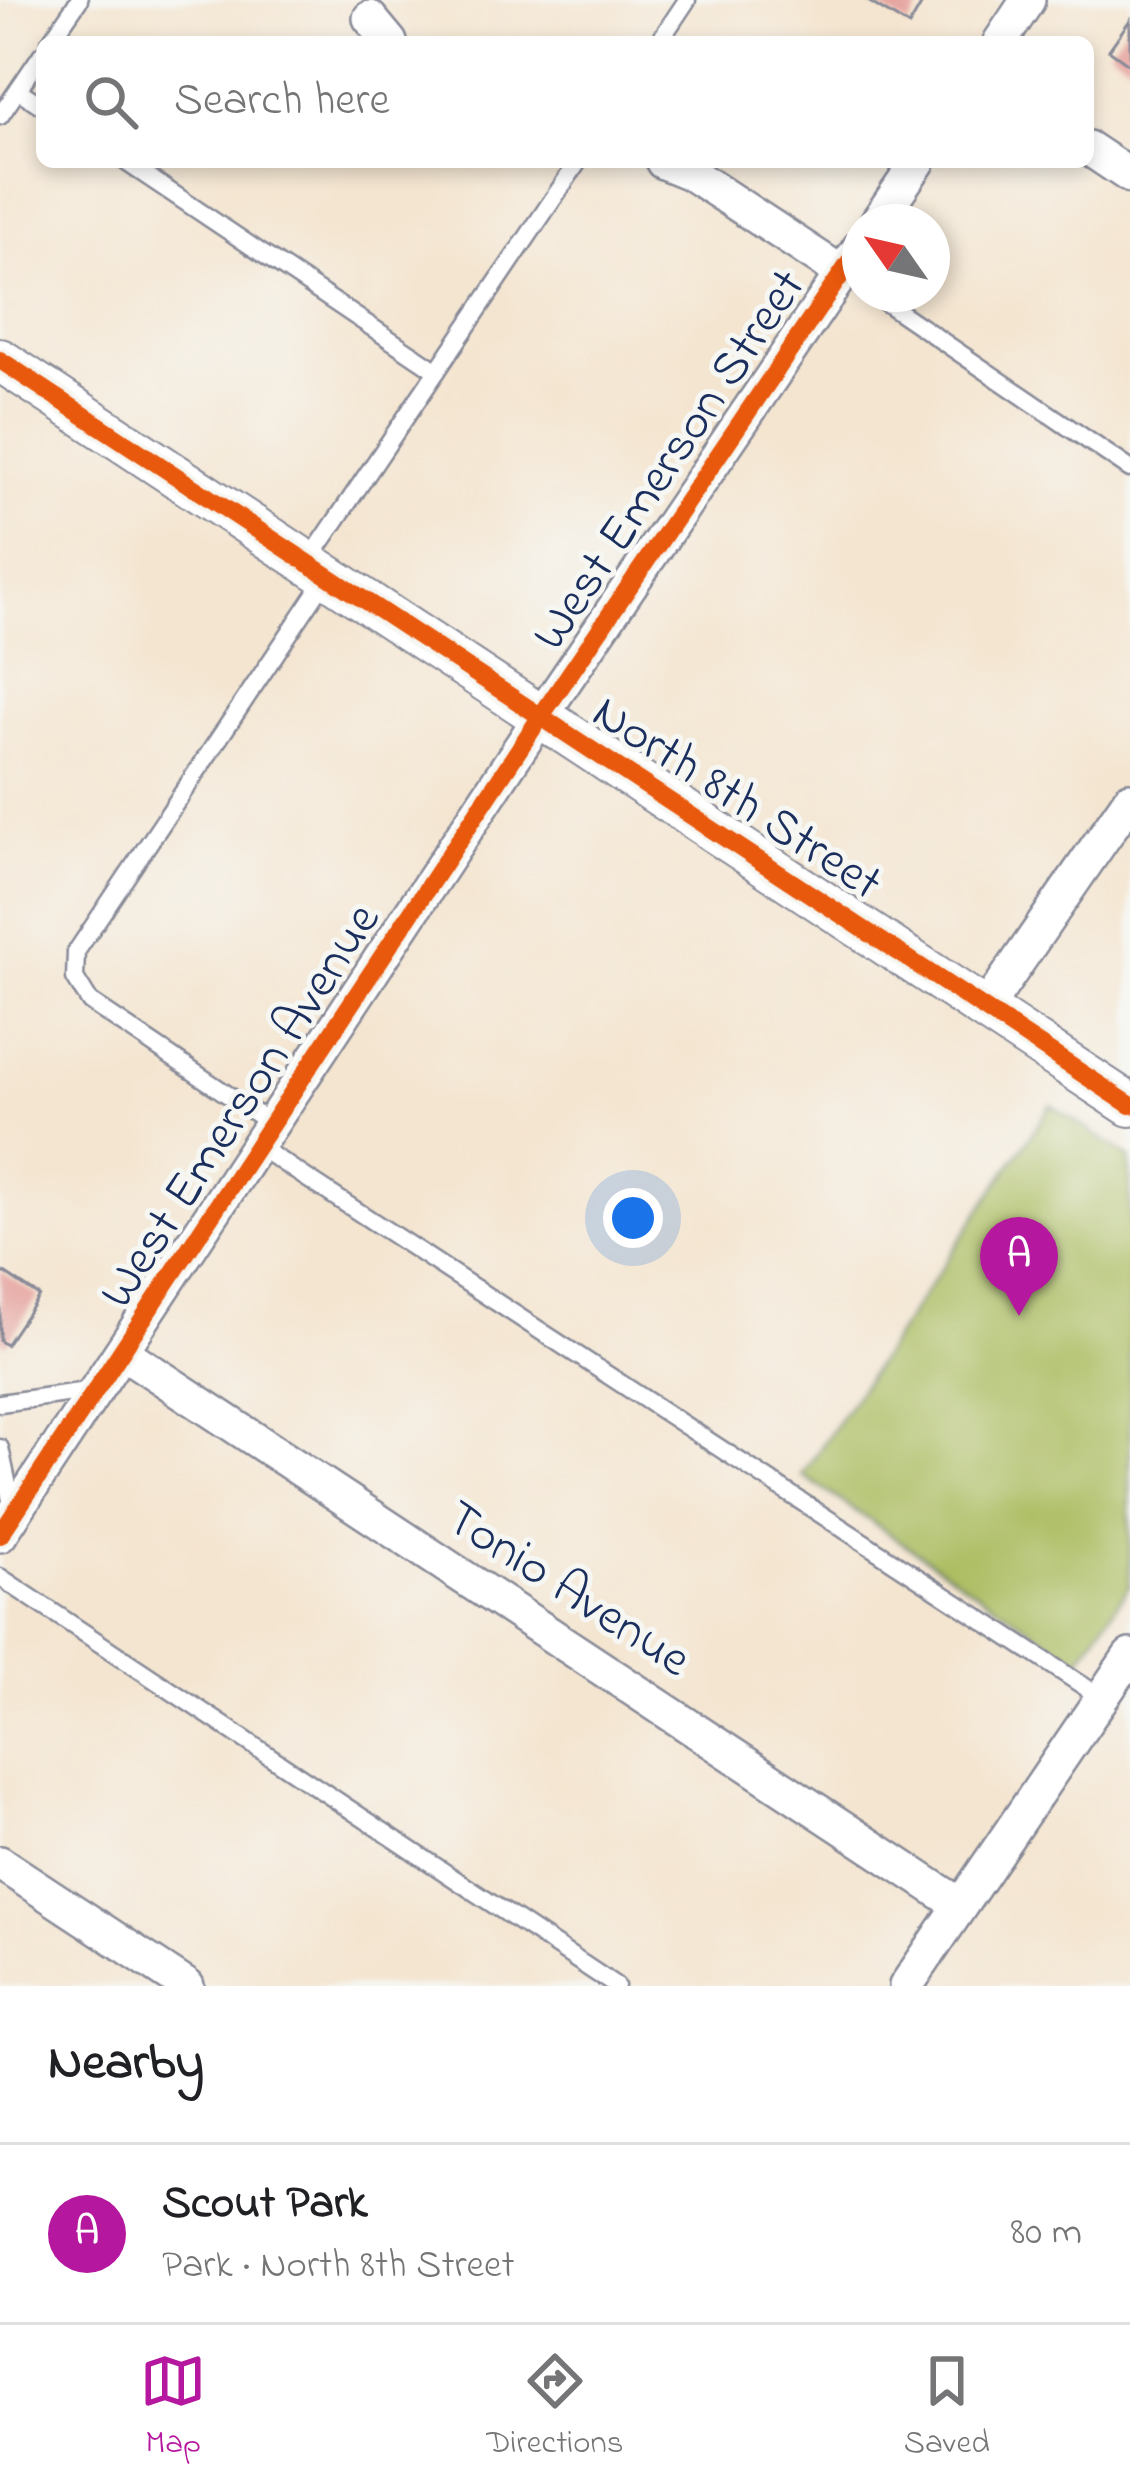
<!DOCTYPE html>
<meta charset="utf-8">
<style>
body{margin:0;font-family:"Indie Flower",sans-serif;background:#f2f2f2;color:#202124}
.compass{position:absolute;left:842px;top:204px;width:108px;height:108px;border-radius:50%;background:#fff;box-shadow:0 6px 18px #0003;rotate:304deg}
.you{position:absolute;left:633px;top:1218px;width:42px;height:42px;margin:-30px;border:9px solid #fff;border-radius:50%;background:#1a73e8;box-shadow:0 0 0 18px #1a73e833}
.badge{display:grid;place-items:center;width:78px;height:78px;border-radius:50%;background:#b5179e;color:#fff;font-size:39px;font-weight:700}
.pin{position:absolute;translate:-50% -99px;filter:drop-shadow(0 3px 6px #0008)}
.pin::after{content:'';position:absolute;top:63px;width:42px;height:36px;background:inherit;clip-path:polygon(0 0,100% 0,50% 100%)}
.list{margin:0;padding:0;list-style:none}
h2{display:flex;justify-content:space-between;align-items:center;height:156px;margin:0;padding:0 48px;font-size:51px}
h2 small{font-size:39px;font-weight:400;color:#757577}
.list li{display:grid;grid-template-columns:78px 1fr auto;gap:36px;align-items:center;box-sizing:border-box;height:180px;padding:0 48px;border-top:3px solid #e0e0e0}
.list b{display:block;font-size:45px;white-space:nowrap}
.list p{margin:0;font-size:39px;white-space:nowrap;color:#757577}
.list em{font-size:39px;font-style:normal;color:#757577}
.icon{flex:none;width:66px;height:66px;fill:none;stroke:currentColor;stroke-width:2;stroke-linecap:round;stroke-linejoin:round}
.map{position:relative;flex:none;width:1130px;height:1986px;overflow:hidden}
.search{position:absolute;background:#fff;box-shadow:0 6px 18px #0003;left:36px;right:36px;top:36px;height:132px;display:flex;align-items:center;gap:30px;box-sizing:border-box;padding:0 42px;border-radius:18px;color:#757577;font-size:45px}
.sheet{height:336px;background:#fff}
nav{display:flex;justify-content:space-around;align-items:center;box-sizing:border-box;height:168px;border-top:3px solid #e0e0e0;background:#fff;font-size:33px;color:#757577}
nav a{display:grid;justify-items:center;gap:6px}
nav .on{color:#b5179e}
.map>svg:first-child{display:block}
</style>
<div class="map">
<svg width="1130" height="1986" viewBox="0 0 1130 1986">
<rect width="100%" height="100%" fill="#f6f6f2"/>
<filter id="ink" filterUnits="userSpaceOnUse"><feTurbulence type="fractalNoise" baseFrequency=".00833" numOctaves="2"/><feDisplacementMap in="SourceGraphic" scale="24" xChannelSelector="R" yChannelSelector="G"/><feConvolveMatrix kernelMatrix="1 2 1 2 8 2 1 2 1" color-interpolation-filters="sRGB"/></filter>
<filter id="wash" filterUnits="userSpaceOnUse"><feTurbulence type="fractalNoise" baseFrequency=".004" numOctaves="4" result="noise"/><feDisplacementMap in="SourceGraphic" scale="48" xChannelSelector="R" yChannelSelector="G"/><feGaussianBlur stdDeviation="2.7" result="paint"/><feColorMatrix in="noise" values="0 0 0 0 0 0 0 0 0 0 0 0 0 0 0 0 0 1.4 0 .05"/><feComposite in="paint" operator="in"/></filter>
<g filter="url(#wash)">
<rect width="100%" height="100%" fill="#f4e5d0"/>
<path fill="#aabc5f" stroke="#62765e" stroke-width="3" d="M1051,1105L1130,1158V1585L1079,1661L802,1475Z"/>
<g id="blocks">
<g fill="#e6a6a1">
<path d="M866,0H924L909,26Z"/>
<path d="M1130,20V65L1109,50Z"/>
<path d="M0,1270L39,1296L6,1345L0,1341Z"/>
</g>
</g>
</g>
<g filter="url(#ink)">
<use href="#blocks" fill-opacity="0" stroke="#888a97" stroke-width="3"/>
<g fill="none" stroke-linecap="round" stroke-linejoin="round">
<defs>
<g id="service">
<path d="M50,42L79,0"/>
<path d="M659,42L687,0"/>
<path d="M18,90L42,106"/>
<path d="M0,116L42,54"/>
<path d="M126,162L437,371"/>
<path d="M873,294L1130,469"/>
<path d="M308,562L578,162"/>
<path d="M273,1125L90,1002L75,978L76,952L327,577"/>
<path d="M259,1147L1102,1698"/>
<path d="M0,1403L94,1390"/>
<path d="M0,1448L14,1514"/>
<path d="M0,1577L616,1986"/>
</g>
<g id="minor">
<path d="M370,18L390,42"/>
<path d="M1000,42L1028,0"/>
<path d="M1088,148L1130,176"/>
<path d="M663,162L690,173L842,273"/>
<path d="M877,222L918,162"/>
<path d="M986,1008L1130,799"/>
<path d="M124,1353L960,1905"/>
<path d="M0,1535L541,716L860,247"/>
<path d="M0,1863L187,1986"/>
<path d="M906,1986L1130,1656"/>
</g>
<path id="tertiary" d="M0,360L1130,1105"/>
</defs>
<use href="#service" stroke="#888a97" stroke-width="21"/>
<use href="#minor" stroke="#888a97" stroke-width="38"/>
<use href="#tertiary" stroke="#888a97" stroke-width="46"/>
<use href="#service" stroke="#fff" stroke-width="16"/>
<use href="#minor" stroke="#fff" stroke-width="33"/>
<use href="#tertiary" stroke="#fff" stroke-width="42"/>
<defs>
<g id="cycleway">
<path d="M0,360L1130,1105"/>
<path d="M0,1535L541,716L860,247"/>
</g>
</defs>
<use href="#cycleway" stroke="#f6f6f2" stroke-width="26"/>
<use href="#cycleway" stroke="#e8590c" stroke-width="18"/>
</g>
</g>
<g text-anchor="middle" stroke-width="10" stroke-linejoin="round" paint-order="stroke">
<g font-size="51" fill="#1b2f5e" stroke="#f6f6f2">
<text transform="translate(666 458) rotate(-56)" y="18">West Emerson Street</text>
<text transform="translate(739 795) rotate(33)" y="18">North 8th Street</text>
<text transform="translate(237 1104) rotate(-57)" y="18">West Emerson Avenue</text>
<text transform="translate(570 1586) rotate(33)" y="18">Tonio Avenue</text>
</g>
</g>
</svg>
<svg class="compass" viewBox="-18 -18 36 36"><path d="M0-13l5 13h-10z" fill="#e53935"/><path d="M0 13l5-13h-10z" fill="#757577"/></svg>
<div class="you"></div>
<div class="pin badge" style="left:1019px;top:1316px">A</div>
<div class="search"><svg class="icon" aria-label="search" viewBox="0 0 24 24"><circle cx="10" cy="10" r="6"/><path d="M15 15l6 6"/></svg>Search here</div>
</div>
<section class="sheet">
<h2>Nearby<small></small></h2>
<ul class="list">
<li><span class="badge">A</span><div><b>Scout Park</b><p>Park · North 8th Street</p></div><em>80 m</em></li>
</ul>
</section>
<nav>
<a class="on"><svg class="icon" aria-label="map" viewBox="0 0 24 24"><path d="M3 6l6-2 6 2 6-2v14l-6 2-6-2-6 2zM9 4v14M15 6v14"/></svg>Map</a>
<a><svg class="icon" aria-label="directions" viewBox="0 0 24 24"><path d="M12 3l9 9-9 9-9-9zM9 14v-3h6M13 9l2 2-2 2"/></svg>Directions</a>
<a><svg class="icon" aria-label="saved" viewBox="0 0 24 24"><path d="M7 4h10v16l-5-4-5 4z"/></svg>Saved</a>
</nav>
